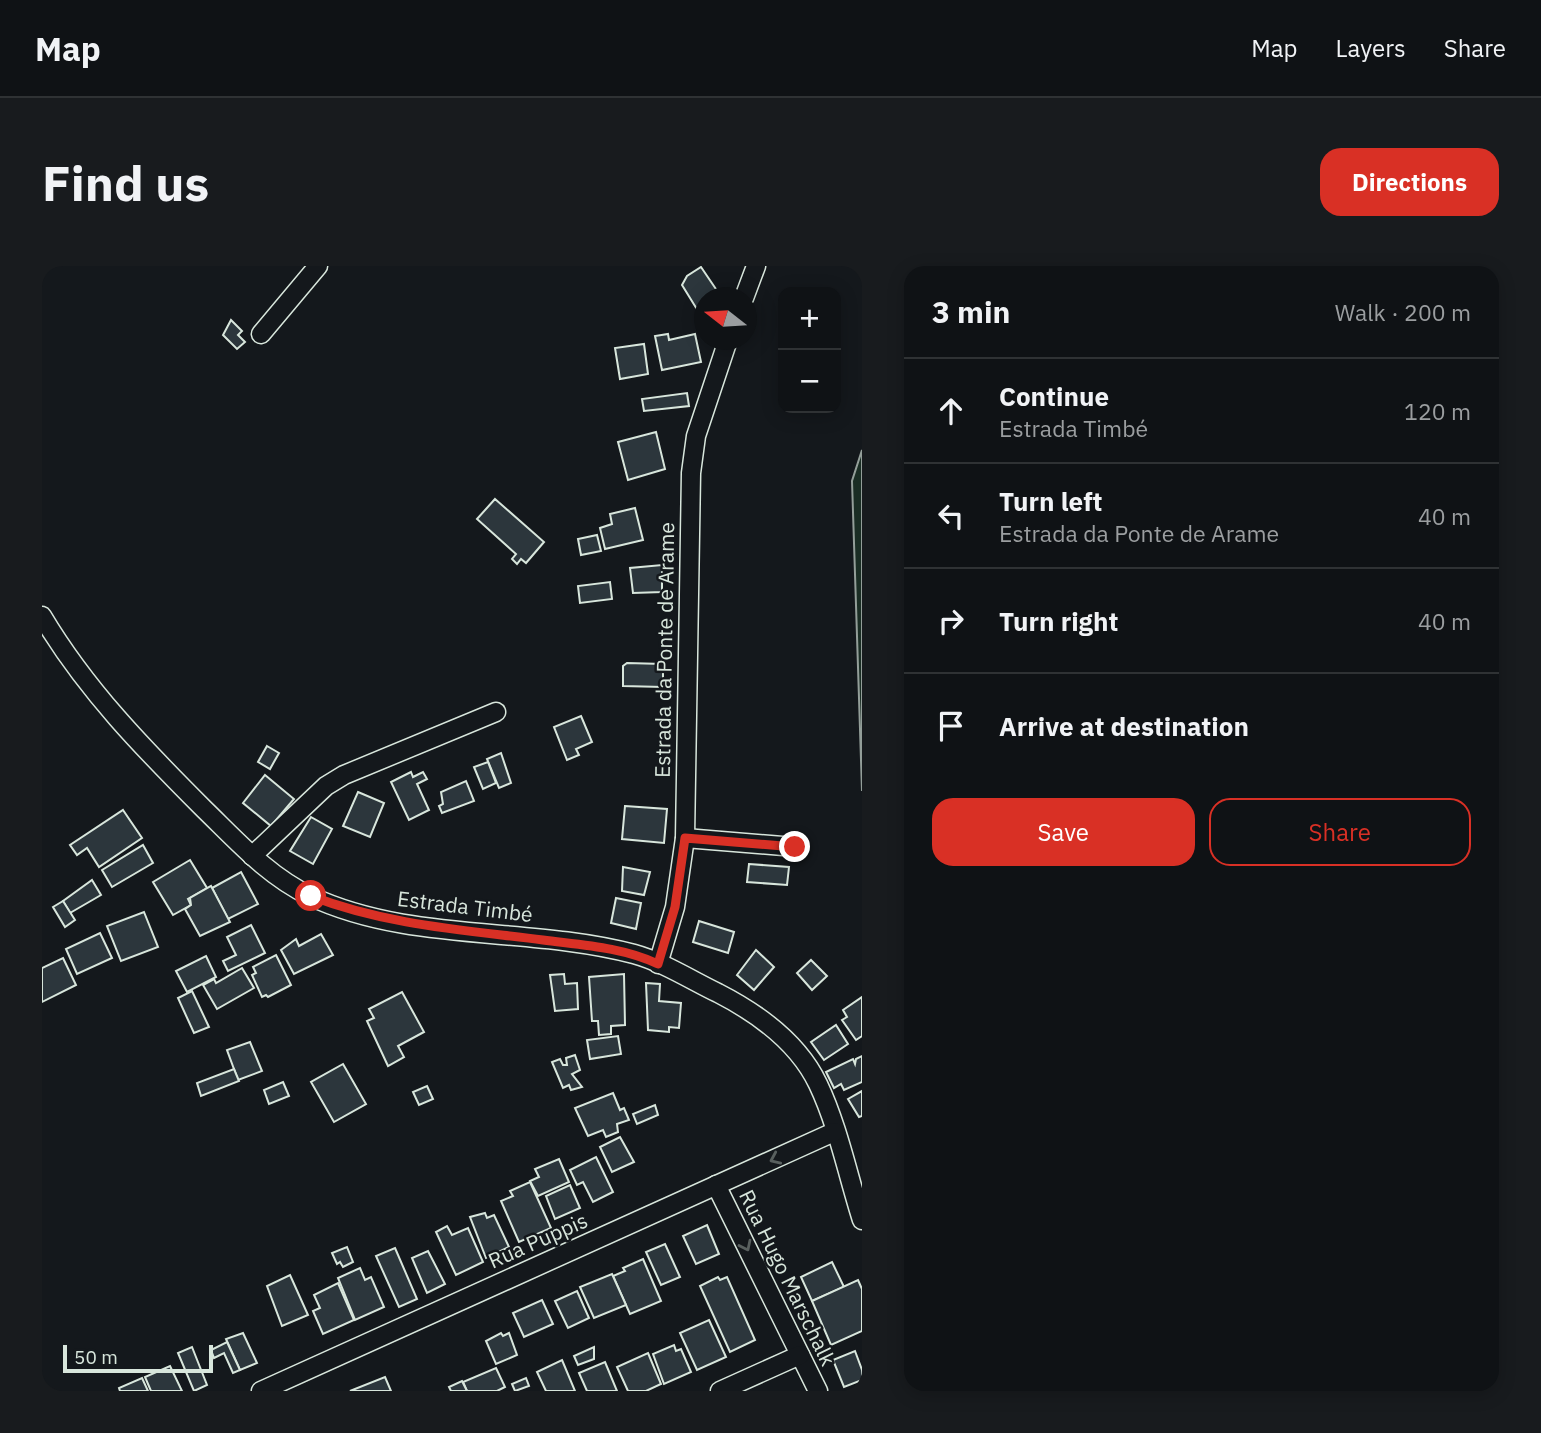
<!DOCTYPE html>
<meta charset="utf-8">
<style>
body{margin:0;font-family:"IBM Plex Sans",sans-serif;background:#181b1e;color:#f1f3f6}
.controls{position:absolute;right:21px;top:21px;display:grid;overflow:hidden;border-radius:14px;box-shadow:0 4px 18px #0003}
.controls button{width:63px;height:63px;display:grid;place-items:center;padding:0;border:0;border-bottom:2px solid #2f3234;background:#0f1215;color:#f1f3f6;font:35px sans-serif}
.compass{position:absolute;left:652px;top:21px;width:63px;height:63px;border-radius:50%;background:#0f1215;box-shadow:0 4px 18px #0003;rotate:287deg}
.scale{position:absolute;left:21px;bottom:18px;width:150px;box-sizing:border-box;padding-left:7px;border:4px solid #d8e6dc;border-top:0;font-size:19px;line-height:24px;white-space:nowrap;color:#d8e6dc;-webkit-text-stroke:5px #14181c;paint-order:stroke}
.stop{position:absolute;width:21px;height:21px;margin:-16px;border:5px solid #d93025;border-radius:50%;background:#fff}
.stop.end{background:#d93025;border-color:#fff;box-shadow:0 2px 7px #0008}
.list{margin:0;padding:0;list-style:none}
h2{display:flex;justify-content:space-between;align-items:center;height:91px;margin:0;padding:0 28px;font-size:30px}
h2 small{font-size:23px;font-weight:400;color:#9b9ea0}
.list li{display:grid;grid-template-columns:46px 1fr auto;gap:21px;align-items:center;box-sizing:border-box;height:105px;padding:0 28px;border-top:2px solid #2f3234}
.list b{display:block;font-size:26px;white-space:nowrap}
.list p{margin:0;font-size:23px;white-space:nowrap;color:#9b9ea0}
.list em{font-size:23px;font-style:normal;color:#9b9ea0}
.actions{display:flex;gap:14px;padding:21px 28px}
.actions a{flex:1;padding:16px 0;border:2px solid #d93025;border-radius:21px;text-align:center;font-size:24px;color:#d93025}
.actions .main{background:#d93025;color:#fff}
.icon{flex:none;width:38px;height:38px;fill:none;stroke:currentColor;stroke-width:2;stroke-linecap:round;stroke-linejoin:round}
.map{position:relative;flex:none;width:820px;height:1125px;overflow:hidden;border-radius:21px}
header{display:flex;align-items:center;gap:42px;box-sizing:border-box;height:98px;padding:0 35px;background:#0f1215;border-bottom:2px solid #2f3234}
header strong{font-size:33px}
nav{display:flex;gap:38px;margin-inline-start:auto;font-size:24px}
.intro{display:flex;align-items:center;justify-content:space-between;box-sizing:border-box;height:168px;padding:0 42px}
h1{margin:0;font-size:49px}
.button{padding:18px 32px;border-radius:21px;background:#d93025;color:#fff;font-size:24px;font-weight:700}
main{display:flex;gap:42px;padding:0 42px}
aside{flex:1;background:#0f1215;border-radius:21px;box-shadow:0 4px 18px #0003}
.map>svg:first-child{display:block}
</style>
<header>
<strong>Map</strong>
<nav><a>Map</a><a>Layers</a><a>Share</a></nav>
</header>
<div class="intro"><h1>Find us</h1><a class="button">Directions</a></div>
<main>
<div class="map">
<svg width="820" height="1125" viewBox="0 0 820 1125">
<rect width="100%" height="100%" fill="#14181c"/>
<path fill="#1a2d24" stroke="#939e99" stroke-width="2" d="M820,184V525L810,215Z"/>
<g fill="#2c363c" stroke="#d8e6dc" stroke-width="2">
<path d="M659,1L680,32H662L661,53L640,19L645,10Z"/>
<path d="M189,54L200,65L196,69L203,76L195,83L181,69Z"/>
<path d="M626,68L627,74L653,68L659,96L620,104L613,70Z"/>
<path d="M602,78L606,108L578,113L573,82Z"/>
<path d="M645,127L647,140L602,145L600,133Z"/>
<path d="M614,166L623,203L586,214L576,176Z"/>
<path d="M453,233L502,276L484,297L479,293L475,298L470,293L474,288L435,253Z"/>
<path d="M593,242L601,274L563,283L558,262L570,258L568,248Z"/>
<path d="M555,269L559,285L539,289L536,273Z"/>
<path d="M620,299V326L591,327L588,302Z"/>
<path d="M568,316L570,333L538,337L536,320Z"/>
<path d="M585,397L621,398V421L581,420V400Z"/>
<path d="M539,450L550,476L534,483L537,489L525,494L512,461Z"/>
<path d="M225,480L237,487L228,503L216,496Z"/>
<path d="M459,487L469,517L457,522L445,493Z"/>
<path d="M446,496L454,517L441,523L432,501Z"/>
<path d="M369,506L371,511L381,506L385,513L375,518L387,544L367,554L349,516Z"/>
<path d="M223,509L252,533L229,560L201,537Z"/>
<path d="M424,515L432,535L400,547L397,540L401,538L399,526Z"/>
<path d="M316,526L342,537L328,571L301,560Z"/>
<path d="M583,540L625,543L622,577L580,573Z"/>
<path d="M81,544L100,572L57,601L45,582L35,589L28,579Z"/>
<path d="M269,551L290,563L271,598L248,585Z"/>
<path d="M101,579L111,597L70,621L60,604Z"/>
<path d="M148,594L165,622L146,633L149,639L131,649L111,616Z"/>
<path d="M707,598L747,601L745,619L705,616Z"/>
<path d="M581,601L608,606L602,629L580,625Z"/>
<path d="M199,606L216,638L186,653L170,622Z"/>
<path d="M50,614L59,629L28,647L21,635Z"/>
<path d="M169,620L188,656L158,670L143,643L149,639L148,632Z"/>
<path d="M574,632L599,637L594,663L569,657Z"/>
<path d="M21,635L33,654L23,661L11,641Z"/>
<path d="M102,646L116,681L79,695L65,660Z"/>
<path d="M657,655L692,666L686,687L651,676Z"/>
<path d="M209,659L223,687L186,705L181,695L194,689L185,671Z"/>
<path d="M58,667L70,692L35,708L24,683Z"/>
<path d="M279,668L291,689L252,708L239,684L254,673L257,680Z"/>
<path d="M714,684L732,701L712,724L695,709Z"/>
<path d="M234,689L249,719L226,731L224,729L220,731L210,709L214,707L211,701Z"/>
<path d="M164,690L174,711L145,726L134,705Z"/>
<path d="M21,692L34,719L0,736V702Z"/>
<path d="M769,694L785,710L770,724L755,707Z"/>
<path d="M200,702L212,722L175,743L161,719L172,713L174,717Z"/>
<path d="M522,708L523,718L535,717L536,743L513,745L508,709Z"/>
<path d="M582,708L583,759L569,760V768L557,769L556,755H550L547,711Z"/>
<path d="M604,717L618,718L617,735L639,737L637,762L627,761V766L606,764Z"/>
<path d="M150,725L167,761L152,767L136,732Z"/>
<path d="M360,726L382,766L356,780L362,791L346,800L325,755L332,752L327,743Z"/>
<path d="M820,731V770L814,774L800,754L805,751L801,744Z"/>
<path d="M794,759L806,778L782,794L769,776Z"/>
<path d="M576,770L579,788L548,793L545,774Z"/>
<path d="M208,776L220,805L196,814L185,784Z"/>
<path d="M533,789L538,804L530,808L540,821L529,824L527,819L521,822L510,796L518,793L521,799H525L524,792Z"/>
<path d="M820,790V816L802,824L799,818L792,822L784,806L811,793L813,798L814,793Z"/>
<path d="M301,798L324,838L292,856L269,816Z"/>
<path d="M192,803L197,815L159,830L155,817Z"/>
<path d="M241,816L247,830L227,838L222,824Z"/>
<path d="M385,820L391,833L377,839L371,826Z"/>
<path d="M820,825V850L817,851L806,833Z"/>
<path d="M571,827L578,844L582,842L587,854L575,858L576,866L564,871L561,864L546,870L533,842Z"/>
<path d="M613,839L616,849L595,858L591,848Z"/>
<path d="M578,871L592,896L570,906L558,881Z"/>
<path d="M554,891L571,926L551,936L541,916L535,919L528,904Z"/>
<path d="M517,893L527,916L496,930L488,915L497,911L493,903Z"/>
<path d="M488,916L509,962L477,976L459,935L471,930L468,925Z"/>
<path d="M528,919L538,942L513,953L504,930Z"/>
<path d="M443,947L445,952L452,949L467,981L444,992L428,951Z"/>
<path d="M665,959L677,988L654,998L641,970Z"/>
<path d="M405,960L410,969L426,962L441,996L414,1009L394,966Z"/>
<path d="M623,978L638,1011L619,1019L604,986Z"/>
<path d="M305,981L311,996L301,1001L298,996L295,998L290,987Z"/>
<path d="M353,982L375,1033L357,1041L334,990Z"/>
<path d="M386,985L403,1018L385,1027L370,992Z"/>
<path d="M601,993L619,1035L588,1048L571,1010L583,1005L581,1002Z"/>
<path d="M790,996L802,1021L770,1035L759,1011Z"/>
<path d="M318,1002L323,1014L329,1011L342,1041L313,1054L296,1012Z"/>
<path d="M570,1008L584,1039L552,1052L538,1021Z"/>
<path d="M248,1009L266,1049L240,1060L225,1020Z"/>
<path d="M676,1011L678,1014L685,1011L713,1074L688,1086L658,1020Z"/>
<path d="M816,1014L820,1023V1065L789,1079L770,1035Z"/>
<path d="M296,1017L312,1054L281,1068L271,1045L278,1042L272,1029Z"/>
<path d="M535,1025L547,1052L526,1062L513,1035Z"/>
<path d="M500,1034L511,1058L482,1071L471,1047Z"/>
<path d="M667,1054L684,1091L655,1104L638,1067Z"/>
<path d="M201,1067L215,1097L198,1104L184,1073Z"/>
<path d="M459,1067L461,1070L467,1067L475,1089L454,1098L444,1075Z"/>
<path d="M185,1076L198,1104L191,1107L182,1087L172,1092L169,1084Z"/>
<path d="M632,1079L634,1085L639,1083L649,1106L622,1118L611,1088Z"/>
<path d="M150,1081L165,1119L152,1125L136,1087Z"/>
<path d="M552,1081V1093L536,1099L532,1090Z"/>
<path d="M813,1085L820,1104V1114L802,1121L791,1094Z"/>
<path d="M606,1087L619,1118L604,1125H586L575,1101Z"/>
<path d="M520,1094L533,1125H504L495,1106Z"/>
<path d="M563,1096L575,1125H545L537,1107Z"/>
<path d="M128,1100L140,1125H109L103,1111Z"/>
<path d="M454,1102L463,1121L455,1125H425L421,1116Z"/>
<path d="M343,1111L349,1125H308Z"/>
<path d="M100,1112L106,1125H78L77,1122Z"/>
<path d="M484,1112L487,1120L473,1125L470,1118Z"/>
<path d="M420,1115L425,1125H409L407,1121Z"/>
</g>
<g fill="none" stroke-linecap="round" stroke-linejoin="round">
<defs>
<g id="street">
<path d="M702,32L714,0"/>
<path d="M219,68L276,0"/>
<path d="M0,350C44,424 102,483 162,543C195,575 226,610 268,630C368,677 486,660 592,688C621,696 649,714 676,727C717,748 756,776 776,818C796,860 806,910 820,954"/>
<path d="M643,572L753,581"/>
<path d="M210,590L284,520L302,509L454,446"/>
<path d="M616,698L633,641L643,572L649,207L654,170L686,74"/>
<path d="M674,919L776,1125"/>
<path d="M219,1125L792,866"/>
<path d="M678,1125L758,1089"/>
</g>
</defs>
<use href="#street" stroke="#d8e6dc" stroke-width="21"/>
<use href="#street" stroke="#14181c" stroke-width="18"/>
</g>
<defs><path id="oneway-chevron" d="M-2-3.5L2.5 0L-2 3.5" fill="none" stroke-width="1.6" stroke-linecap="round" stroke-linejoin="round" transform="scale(1.75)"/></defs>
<g stroke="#59605f">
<use href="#oneway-chevron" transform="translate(733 893) rotate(156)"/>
<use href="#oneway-chevron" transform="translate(704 980) rotate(64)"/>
</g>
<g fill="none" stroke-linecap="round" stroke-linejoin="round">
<path stroke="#d93025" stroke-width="9" d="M269,630C344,659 422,664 501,674C539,679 580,681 616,698L633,641L643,572L753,581"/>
</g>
<g text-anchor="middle" stroke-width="5" stroke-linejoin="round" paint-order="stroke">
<g font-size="21" fill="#d8e6dc" stroke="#14181c">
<text transform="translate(623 384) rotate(-89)" y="7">Estrada da Ponte de Arame</text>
<text transform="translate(423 641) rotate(7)" y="7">Estrada Timbé</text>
<text transform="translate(496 975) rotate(-24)" y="7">Rua Puppis</text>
<text transform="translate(745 1012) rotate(64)" y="7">Rua Hugo Marschalk</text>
</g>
</g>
</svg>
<div class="controls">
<button>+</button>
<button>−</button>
</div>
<svg class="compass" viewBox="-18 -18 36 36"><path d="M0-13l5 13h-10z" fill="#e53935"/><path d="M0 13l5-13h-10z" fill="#9b9ea0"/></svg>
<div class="scale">50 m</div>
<div class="stop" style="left:269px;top:630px"></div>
<div class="stop end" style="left:753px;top:581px"></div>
</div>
<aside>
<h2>3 min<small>Walk · 200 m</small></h2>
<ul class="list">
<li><svg class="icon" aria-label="ahead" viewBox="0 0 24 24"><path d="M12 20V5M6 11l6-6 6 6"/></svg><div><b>Continue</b><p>Estrada Timbé</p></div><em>120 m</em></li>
<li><svg class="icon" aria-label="left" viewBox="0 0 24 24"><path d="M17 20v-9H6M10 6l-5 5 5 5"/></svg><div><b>Turn left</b><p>Estrada da Ponte de Arame</p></div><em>40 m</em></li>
<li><svg class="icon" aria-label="right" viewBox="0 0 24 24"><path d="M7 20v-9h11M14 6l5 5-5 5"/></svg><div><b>Turn right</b></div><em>40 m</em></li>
<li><svg class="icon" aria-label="arrive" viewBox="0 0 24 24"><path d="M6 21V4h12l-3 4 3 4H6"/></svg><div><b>Arrive at destination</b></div></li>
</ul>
<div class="actions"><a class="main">Save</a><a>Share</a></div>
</aside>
</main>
